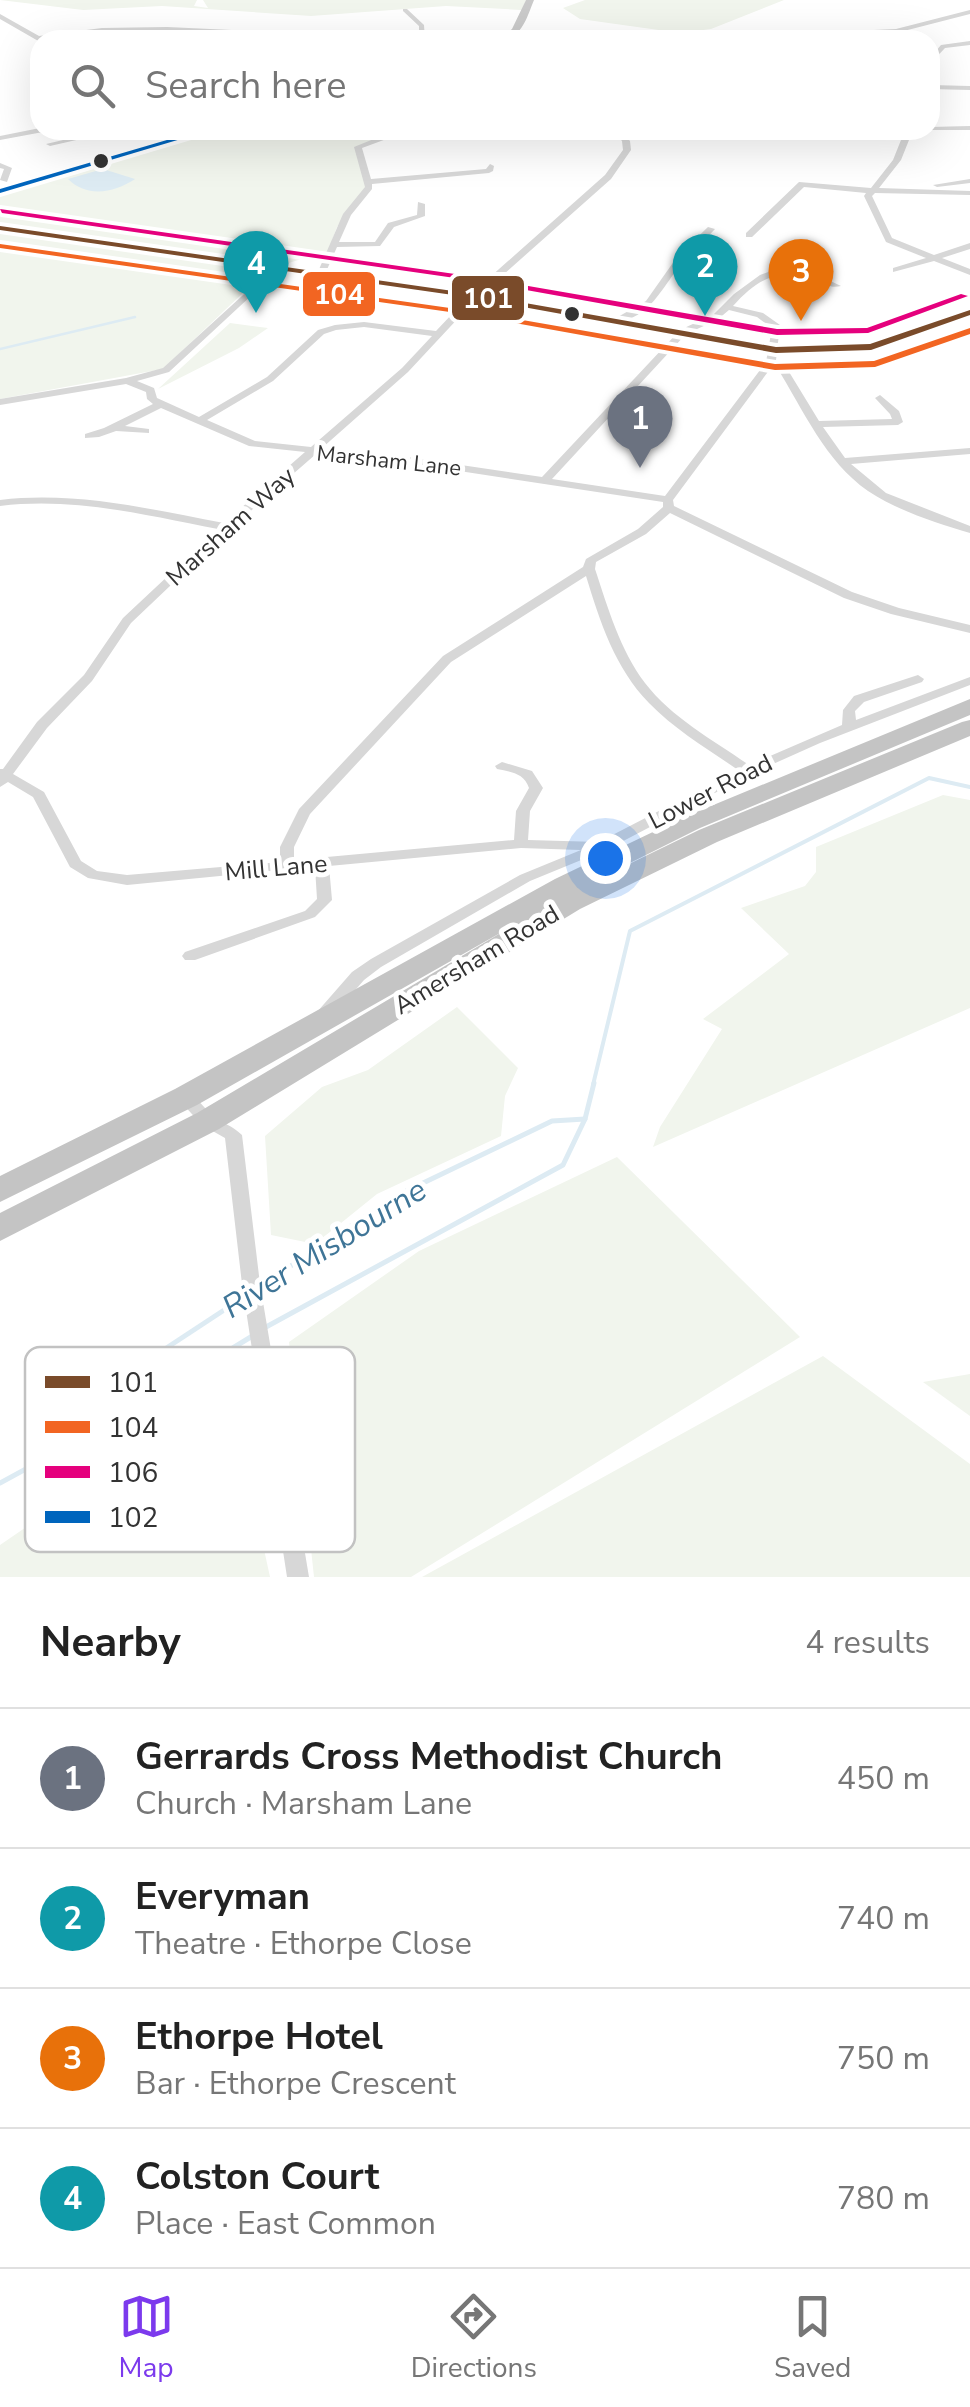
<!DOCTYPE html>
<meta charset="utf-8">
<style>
body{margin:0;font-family:"Nunito Sans",sans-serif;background:#f6f6f6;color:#222}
.you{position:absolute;left:605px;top:858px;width:35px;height:35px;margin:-25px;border:8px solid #fff;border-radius:50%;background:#1a73e8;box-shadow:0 0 0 15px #1a73e833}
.badge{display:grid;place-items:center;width:65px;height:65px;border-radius:50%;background:#7c3aed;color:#fff;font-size:32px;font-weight:700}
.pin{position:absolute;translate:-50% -82px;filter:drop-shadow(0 2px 5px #0008)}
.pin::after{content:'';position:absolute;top:52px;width:35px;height:30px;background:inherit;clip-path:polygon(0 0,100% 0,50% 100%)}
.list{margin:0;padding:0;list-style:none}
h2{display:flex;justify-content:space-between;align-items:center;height:130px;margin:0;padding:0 40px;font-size:42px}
h2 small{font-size:32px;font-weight:400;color:#767676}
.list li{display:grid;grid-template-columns:65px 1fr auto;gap:30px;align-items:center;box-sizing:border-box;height:140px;padding:0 40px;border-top:2px solid #e0e0e0}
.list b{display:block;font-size:38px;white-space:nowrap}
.list p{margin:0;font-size:32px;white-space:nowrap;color:#767676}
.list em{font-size:32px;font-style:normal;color:#767676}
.icon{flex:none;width:55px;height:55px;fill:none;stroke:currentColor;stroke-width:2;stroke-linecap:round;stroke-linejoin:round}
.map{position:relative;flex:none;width:970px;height:1577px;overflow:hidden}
.search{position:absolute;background:#fff;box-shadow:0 10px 40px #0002;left:30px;right:30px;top:30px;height:110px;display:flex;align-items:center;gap:25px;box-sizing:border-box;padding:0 35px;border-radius:30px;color:#767676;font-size:38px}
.sheet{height:690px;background:#fff}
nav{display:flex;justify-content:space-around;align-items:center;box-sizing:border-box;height:140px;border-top:2px solid #e0e0e0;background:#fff;font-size:28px;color:#767676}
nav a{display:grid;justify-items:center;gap:5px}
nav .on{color:#7c3aed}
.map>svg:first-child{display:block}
</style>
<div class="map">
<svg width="970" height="1577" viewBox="0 0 970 1577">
<rect width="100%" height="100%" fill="#fff"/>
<g fill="#f1f5ed">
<path d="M0,0H197L194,6L208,8L203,0H526L522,10L446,6L311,16L162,6L83,10Z"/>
<path d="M585,0H784L711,29L680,33L580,19L563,8Z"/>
<path d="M220,130H400L356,147L366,187L337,227L326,256L308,257L279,266L0,226V194Z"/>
<path d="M0,230L267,268L268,269L163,369L0,399Z"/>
<path d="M230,323L268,328L239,348L158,389Z"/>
<path d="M943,795L970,800V1008L653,1147L660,1127L722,1029L703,1019L789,954L741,908L805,886L816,872V847Z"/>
<path d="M457,1007L518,1068L505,1096L501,1136L377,1194L315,1244L271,1235L265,1136L322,1087L368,1070Z"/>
<path d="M617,1157L800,1337L411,1577H314L289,1342L419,1251Z"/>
<path d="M823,1356L970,1464V1577H422Z"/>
<path d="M970,1374V1416L923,1382Z"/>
<path d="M229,1388L270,1577H0V1545Z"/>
</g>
<path fill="#ddebf3" d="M103,169L135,179C114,193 87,198 68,179Z"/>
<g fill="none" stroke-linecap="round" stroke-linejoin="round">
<path stroke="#ddebf3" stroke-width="2.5" d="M0,349L135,317"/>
<path stroke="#ddebf3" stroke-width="4" d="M593,1085L630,931L929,778L970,787"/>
<g stroke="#ddebf3" stroke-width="5">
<path d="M259,1287L396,1196L552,1121L585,1119"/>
<path d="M266,1327L563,1165L585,1119L594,1083"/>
<path d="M112,1422L104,1389L247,1295"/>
<path d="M0,1483L112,1422L254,1335"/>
</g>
<g fill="#d7d7d7" fill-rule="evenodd">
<path d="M403,9H407L424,25L425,40H419V26L403,11Z"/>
<path d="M970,10V14L896,33L691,40L694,38L896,29Z"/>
<path d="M0,14L39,36L102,28L167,27L232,30L300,40C266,40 233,33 199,32C147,29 95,31 44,39L40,42L0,19Z"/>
<path d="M970,41V45L945,48L930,64V58L941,45Z"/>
<path d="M930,85L970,86V90L930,89Z"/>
<path d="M970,126V130H927H930V127Z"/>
<path d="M40,128V130H44L43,132L0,140V136Z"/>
<path d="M106,130H120L50,146L46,144Z"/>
<path d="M396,130H442L438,132L400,134L362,148L371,179L486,169L490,164L494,166L493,171L489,173L372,184V189L351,215L339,242H375L388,223L417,215L418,202L425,204V216L394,227L380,246L337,247L325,274L318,276L317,274L343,214L365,187L354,147Z"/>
<path d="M612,130H620L630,141L631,150L611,179L477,298L408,372L322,448L407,457L542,477L680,330L714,314L734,294L760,275L774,270L795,269L824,278L841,286C833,288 829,286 819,282C781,267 760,276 733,306L763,313L780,325L776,360L783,362L819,421L892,419L890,414L875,398L880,395L899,411L903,422L898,425L823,427L845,458L970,448V454L851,464L886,493L970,526V533C937,523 898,511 868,491C825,461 804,411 776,366L773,365L673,500L674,506L852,592L899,608L970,625V633L891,614L844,598L670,513L646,534L596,562L595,569C608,608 620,650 645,683C672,718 713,740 749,765L842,725L843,710L854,696L918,675L924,679L922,682L864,702L855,711L856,720L970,677V685L820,743L753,773L608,849L530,881L381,967L364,980L329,1020H317L315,1016L317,1012L352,972L371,959L520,875L581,850L521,848L329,866L332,900L315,917L195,960H185L182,956L185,952L305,911L317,899L315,867L293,869L287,873L281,870L127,885L88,878L70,867L33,797L8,782L0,787V769H3L37,722L84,675L123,618L218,529C145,515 74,497 0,506V500C76,491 149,509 224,523L305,452L249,446L161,408L125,426L149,429V433L116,431L99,437L85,438V434L104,428L153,404L147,399L146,392L126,384L0,405V399L126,378L163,368L276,265L280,268L279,270L169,372L137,381L154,388L157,398L199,417L267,377L318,330L335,325L364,322L436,331L471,294L605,175L623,150L622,141ZM729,310L757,317L772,328L766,362L665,496L552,479L686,334L717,320ZM364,327L432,336L402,368L311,447L255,441L207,420L273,381L324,334L336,330ZM316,454L407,463L663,502V507L638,529L586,559L583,567L443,656L299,809L280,847V862L127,875L97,871L81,861L44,792L13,774L47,728L92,681L131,623L230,529ZM586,576C600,622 615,668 649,703C675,730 708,749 738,770L599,842L528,840L530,811L543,788L532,771L502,762L495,766L497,769C511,772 524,773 529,788L516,811L514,840L294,860V847L310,814L451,662Z"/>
<path d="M896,130H904L909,140L901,160L879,188L970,191V195L875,193L872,196L892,238L934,255L970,243V249L942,258L970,269V275L934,261L893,272V268L926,258L886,242L864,196L866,193L804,187L752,237H746V233L799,182L871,188L893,160L901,140Z"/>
<path d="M0,163L12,168L7,182L0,180L4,169L0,168Z"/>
<path d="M970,179V183L937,187L933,185Z"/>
<path d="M708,227L715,229C704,241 691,251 681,264C662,288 649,319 616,322V318L646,301L677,257Z"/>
<path d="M186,1091C197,1097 203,1107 212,1115C222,1123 233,1126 242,1135L260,1284L309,1577H287L242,1284L225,1138L202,1125L180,1101L178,1097L180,1093Z"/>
</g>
<path fill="#d0d0d0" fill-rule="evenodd" d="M0,225L474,293L776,346L870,343L970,309V316L871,351L776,354L474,299L0,231Z"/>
<g fill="#cacaca" fill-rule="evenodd">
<path d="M526,0H534C526,19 522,40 497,40L512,29Z"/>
<path d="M197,130H213L0,194V187Z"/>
</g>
<path fill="#c4c4c4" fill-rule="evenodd" d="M970,699V715L700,828L594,881L699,830L962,722L970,720V736L717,842L580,909L219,1129L0,1241V1213L197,1113L509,928L197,1105L0,1202V1176L175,1089L555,879L682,818Z"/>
<defs>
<path id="bus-1" d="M0,226L474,294L776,347L870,344L970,310V315L871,350L776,353L474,298L0,230Z"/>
<path id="bus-2" d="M0,244L471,311L775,364L874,361L970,328V334L875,367L775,370L471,315L0,248Z"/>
<path id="bus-3" d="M0,209L476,277L777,329L867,328L961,294L968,296L868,333L777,335L476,281L2,213Z"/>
<path id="bus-4" d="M201,130H211L0,193V189Z"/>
</defs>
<use href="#bus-1" stroke="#fff" stroke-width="8"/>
<use href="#bus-2" stroke="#fff" stroke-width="8"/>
<use href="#bus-3" stroke="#fff" stroke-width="8"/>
<use href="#bus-4" stroke="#fff" stroke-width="8"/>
<use href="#bus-1" fill="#7a4b2a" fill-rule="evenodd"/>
<use href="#bus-2" fill="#f26522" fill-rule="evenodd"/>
<use href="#bus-3" fill="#e5007d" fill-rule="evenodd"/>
<use href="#bus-4" fill="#0065bd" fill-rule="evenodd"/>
</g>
<g fill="#333" stroke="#fff" stroke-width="4">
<circle cx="101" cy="161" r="9"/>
<circle cx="572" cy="314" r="9"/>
</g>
<g text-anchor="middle" stroke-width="10" stroke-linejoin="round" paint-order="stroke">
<g font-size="22" fill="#333" stroke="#fff">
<text transform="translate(389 460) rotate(6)" y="8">Marsham Lane</text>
</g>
<g font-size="25" fill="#333" stroke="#fff">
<text transform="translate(230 526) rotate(-42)" y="9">Marsham Way</text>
<text transform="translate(710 791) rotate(-27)" y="9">Lower Road</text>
<text transform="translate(276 867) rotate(-5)" y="9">Mill Lane</text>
<text transform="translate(476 959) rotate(-31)" y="9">Amersham Road</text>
</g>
<g font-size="32" font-style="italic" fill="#3f7597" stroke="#fff">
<text transform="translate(324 1248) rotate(-32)" y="11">River Misbourne</text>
</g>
</g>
<rect x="25" y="1347" width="330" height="205" rx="15" fill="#fff" stroke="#c2c2c2" stroke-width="2.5"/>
<rect x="45" y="1376" width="45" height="12" fill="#7a4b2a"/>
<rect x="45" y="1421" width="45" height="12" fill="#f26522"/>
<rect x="45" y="1466" width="45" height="12" fill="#e5007d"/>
<rect x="45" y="1511" width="45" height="12" fill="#0065bd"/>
<g font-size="28" fill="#333">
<text x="108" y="1392">101</text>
<text x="108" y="1437">104</text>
<text x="108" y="1482">106</text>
<text x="108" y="1527">102</text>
</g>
<g stroke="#fff" stroke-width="4">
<rect x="301" y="270" width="76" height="48" rx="10" fill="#f26522"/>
<rect x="450" y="274" width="76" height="48" rx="10" fill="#7a4b2a"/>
</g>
<g font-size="28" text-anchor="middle" font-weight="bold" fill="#fff">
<text x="339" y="304">104</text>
<text x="488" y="308">101</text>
</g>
</svg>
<div class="you"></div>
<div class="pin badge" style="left:640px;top:468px;background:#6b7280">1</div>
<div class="pin badge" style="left:705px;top:316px;background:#0f9aa8">2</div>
<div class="pin badge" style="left:801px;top:321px;background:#e8710a">3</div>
<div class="pin badge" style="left:256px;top:313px;background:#0f9aa8">4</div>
<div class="search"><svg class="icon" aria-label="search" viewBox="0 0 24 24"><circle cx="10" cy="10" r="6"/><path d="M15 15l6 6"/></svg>Search here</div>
</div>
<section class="sheet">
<h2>Nearby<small>4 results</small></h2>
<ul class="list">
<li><span class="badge" style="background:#6b7280">1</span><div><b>Gerrards Cross Methodist Church</b><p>Church · Marsham Lane</p></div><em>450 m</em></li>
<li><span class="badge" style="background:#0f9aa8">2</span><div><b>Everyman</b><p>Theatre · Ethorpe Close</p></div><em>740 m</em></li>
<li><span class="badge" style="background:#e8710a">3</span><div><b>Ethorpe Hotel</b><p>Bar · Ethorpe Crescent</p></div><em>750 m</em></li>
<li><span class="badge" style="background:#0f9aa8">4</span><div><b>Colston Court</b><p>Place · East Common</p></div><em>780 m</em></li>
</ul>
</section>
<nav>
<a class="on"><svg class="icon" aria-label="map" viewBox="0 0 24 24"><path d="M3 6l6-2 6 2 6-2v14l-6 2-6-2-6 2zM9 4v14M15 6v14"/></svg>Map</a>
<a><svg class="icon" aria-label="directions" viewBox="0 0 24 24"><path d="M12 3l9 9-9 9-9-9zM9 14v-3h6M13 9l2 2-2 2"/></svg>Directions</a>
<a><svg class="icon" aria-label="saved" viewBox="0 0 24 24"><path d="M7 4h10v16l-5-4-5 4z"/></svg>Saved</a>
</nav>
